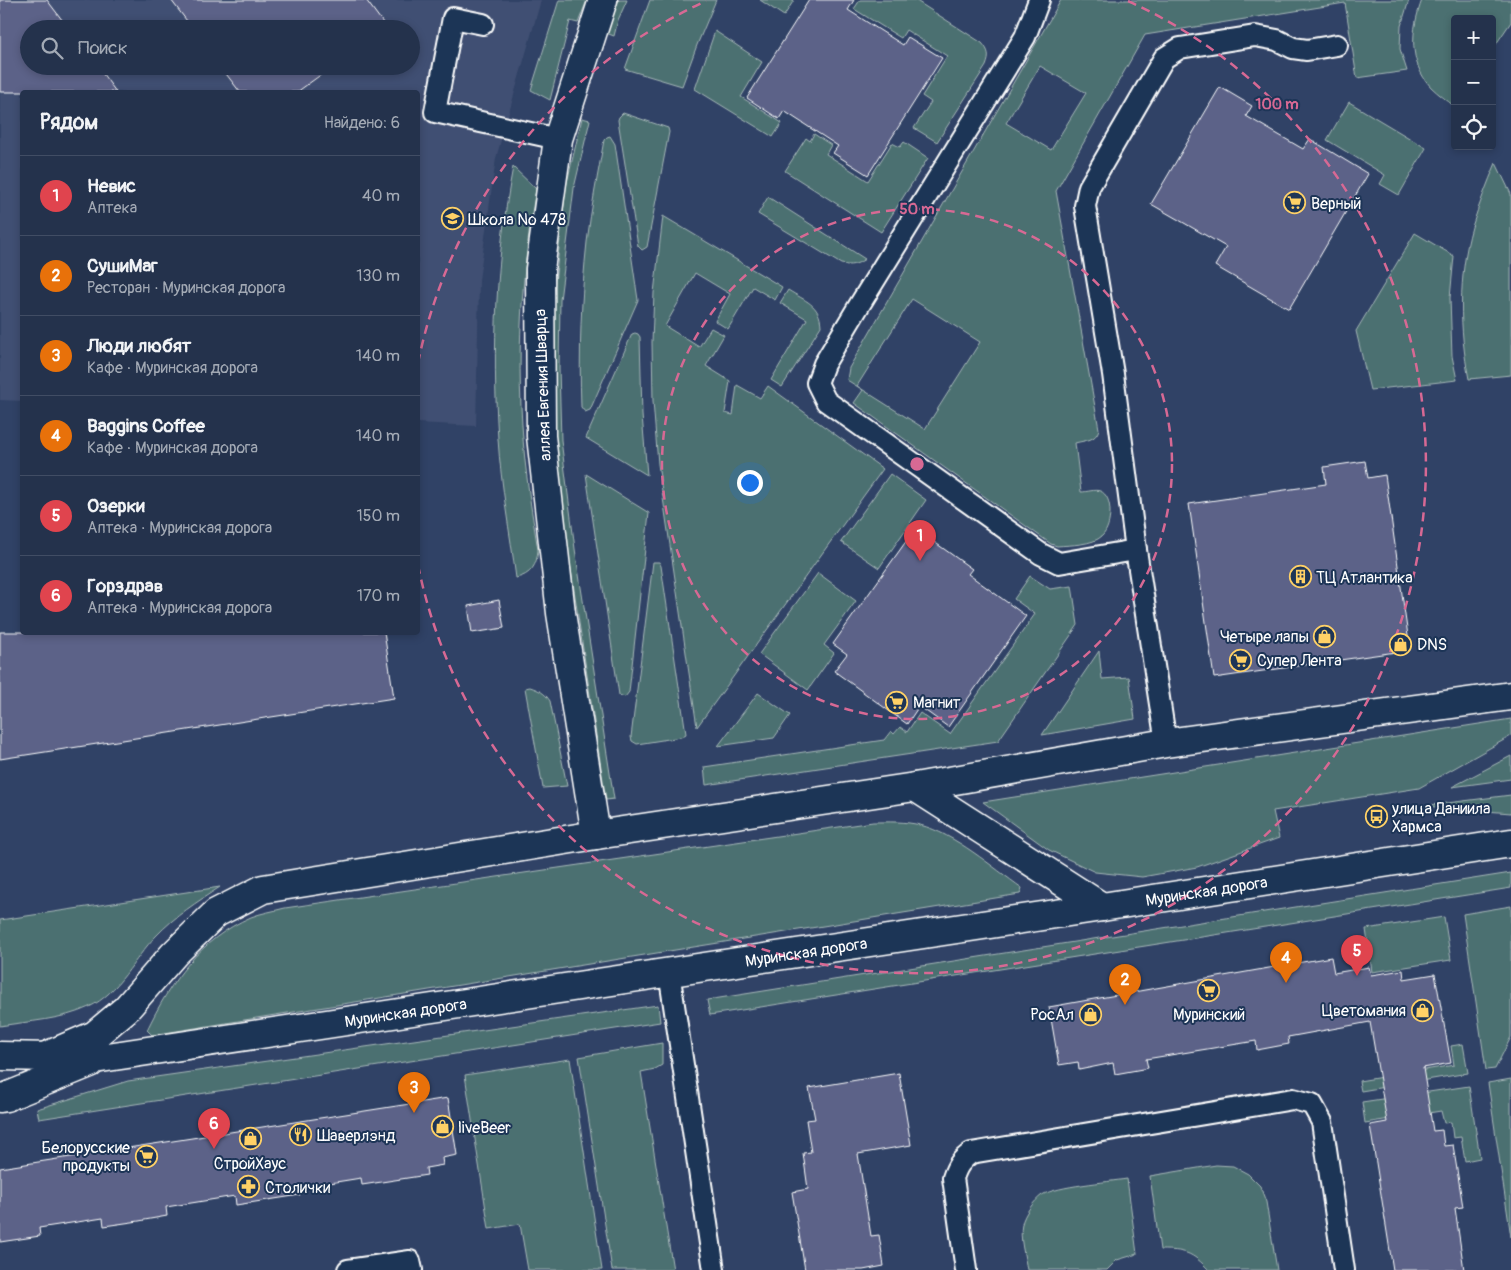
<!DOCTYPE html>
<html lang="ru">
<meta charset="utf-8">
<style>
body{margin:0;font-family:Pangolin,sans-serif;background:#303e56;color:#f1f3f6}
.controls{position:absolute;right:15px;top:15px;display:grid;overflow:hidden;border-radius:5px;box-shadow:0 2px 8px #0003}
.controls button{width:45px;height:45px;display:grid;place-items:center;padding:0;border:0;border-bottom:1px solid #414d64;background:#24324c;color:#f1f3f6;font:25px sans-serif}
.you{position:absolute;left:749px;top:482px;width:18px;height:18px;margin:-12px;border:4px solid #fff;border-radius:50%;background:#1a73e8;box-shadow:0 0 0 8px #1a73e833}
.badge{display:grid;place-items:center;width:32px;height:32px;border-radius:50%;background:#ffd166;color:#fff;font-size:16px;font-weight:700}
.pin{position:absolute;translate:-50% -41px;filter:drop-shadow(0 1px 2px #0008)}
.pin::after{content:'';position:absolute;top:26px;width:18px;height:15px;background:inherit;clip-path:polygon(0 0,100% 0,50% 100%)}
.list{margin:0;padding:0;list-style:none}
h2{display:flex;justify-content:space-between;align-items:center;height:65px;margin:0;padding:0 20px;font-size:21px}
h2 small{font-size:16px;font-weight:400;color:#a3aab5}
.list li{display:grid;grid-template-columns:32px 1fr auto;gap:15px;align-items:center;box-sizing:border-box;height:80px;padding:0 20px;border-top:1px solid #414d64}
.list b{display:block;font-size:19px;white-space:nowrap}
.list p{margin:0;font-size:16px;white-space:nowrap;color:#a3aab5}
.list em{font-size:16px;font-style:normal;color:#a3aab5}
.icon{flex:none;width:28px;height:28px;fill:none;stroke:currentColor;stroke-width:2;stroke-linecap:round;stroke-linejoin:round}
.map{position:relative;flex:none;width:1511px;height:1270px;overflow:hidden}
.search{position:absolute;background:#24324c;box-shadow:0 2px 8px #0003;left:20px;top:20px;width:400px;height:55px;display:flex;align-items:center;gap:12px;box-sizing:border-box;padding:0 18px;border-radius:28px;color:#a3aab5;font-size:19px}
.panel{position:absolute;background:#24324c;box-shadow:0 2px 8px #0003;left:20px;top:90px;width:400px;height:545px;border-radius:5px}
.map>svg:first-child{display:block}
</style>
<div class="map">
<svg width="1511" height="1270" viewBox="0 0 1511 1270">
<rect width="100%" height="100%" fill="#304266"/>
<filter id="ink" filterUnits="userSpaceOnUse"><feTurbulence type="fractalNoise" baseFrequency=".02" numOctaves="2"/><feDisplacementMap in="SourceGraphic" scale="10" xChannelSelector="R" yChannelSelector="G"/><feConvolveMatrix kernelMatrix="1 2 1 2 8 2 1 2 1" color-interpolation-filters="sRGB"/></filter>
<g filter="url(#ink)">
<path fill="#415073" fill-rule="evenodd" d="M0,0H541L496,158L479,280L476,426L418,423V92H22V401L0,400ZM29,29H411V66H29Z"/>
<g fill="#4c7071" stroke="#a6b8b8" fill-rule="evenodd">
<path d="M559,0H587L578,23L570,21L550,100L531,90Z"/>
<path d="M619,0H627L618,20L614,36L606,33Z"/>
<path d="M650,0H716L697,45L682,86L625,69Z"/>
<path d="M760,0H794L784,16Z"/>
<path d="M860,0H915L982,43C989,51 990,56 986,66L937,142L914,128L931,102L922,96L947,56L906,30L901,38L854,9Z"/>
<path d="M1061,0H1409L1401,26L1400,49L1407,71L1357,78L1345,3L1145,35L1056,191L1099,429C1096,441 1086,440 1075,443L1081,492C1087,492 1095,489 1100,491C1114,496 1112,527 1102,536C1093,545 1070,545 1057,546L1051,544L854,403L863,390L847,380L849,368ZM1040,66L1086,93L1051,150L1006,123ZM912,299L980,342L925,429L857,386Z"/>
<path d="M1422,0H1511V22L1492,50V19H1455V107C1447,100 1438,94 1431,87C1408,62 1411,30 1422,0Z"/>
<path d="M715,31L762,62L741,97L782,123L773,137L695,89Z"/>
<path d="M1349,102L1426,148L1399,195L1380,184L1385,175L1327,140Z"/>
<path d="M623,113L668,128L669,132L647,247L642,250L638,246L618,120L619,117Z"/>
<path d="M582,118L590,120L574,188L560,300L559,368L561,440L575,549L614,799L606,800L568,550L554,441L553,300L566,187Z"/>
<path d="M814,134L831,145L826,154L868,181L892,143L900,147L904,142L928,158L881,232L785,171L806,138L810,141Z"/>
<path d="M610,136L615,144L638,300L590,410L585,412L581,407C579,352 581,297 587,242C591,208 598,174 604,140L607,137Z"/>
<path d="M1496,163L1511,194V375L1469,379C1459,330 1458,276 1472,227C1479,205 1487,184 1496,163Z"/>
<path d="M513,167L536,189C519,284 515,382 527,478C530,502 534,526 538,550C537,565 531,575 516,578C510,532 501,486 498,439C492,348 496,256 513,167Z"/>
<path d="M768,197L865,259C856,265 851,266 841,264L758,214Z"/>
<path d="M663,216L782,287L775,300L753,287L728,329L715,321L730,294L695,273L665,326L699,347L711,328L724,335L706,366L730,381L725,413L733,415L737,385L760,398L768,386L883,469L697,727L658,464L653,401L652,342L654,293Z"/>
<path d="M1415,233L1454,256L1450,298L1452,356L1457,380L1370,390L1356,331Z"/>
<path d="M788,290C805,301 820,304 821,326L782,387L771,380L807,319L780,303Z"/>
<path d="M635,333L638,334L640,337L642,415L647,475L586,438L632,334Z"/>
<path d="M586,474L649,513L629,692L625,697L619,695Z"/>
<path d="M890,474L926,500L879,568L841,542Z"/>
<path d="M653,562H659L661,566L686,734L681,737L637,744L632,741L631,737Z"/>
<path d="M818,573L856,601L824,645L834,653L808,690L759,654Z"/>
<path d="M1030,576L1050,589L1072,586L1078,625L998,741L706,785L704,767L884,740L891,731L894,734L900,727L907,732L920,713L950,734L1035,614L1014,599Z"/>
<path d="M1099,651L1102,679L1129,677L1135,719L1042,735Z"/>
<path d="M530,687C539,690 545,693 550,701L567,786L543,788L525,688Z"/>
<path d="M758,693L790,715L774,738L718,746Z"/>
<path d="M1511,719V736L1419,788L1273,811L1279,838L1197,867L1142,877L1095,872L1049,850L983,802Z"/>
<path d="M1511,756V779L1452,787Z"/>
<path d="M1511,795V813L1423,806Z"/>
<path d="M873,822C888,822 904,821 920,825C955,834 992,867 1022,888L1020,894L152,1035L147,1030C170,982 200,939 251,917C261,913 274,911 285,908Z"/>
<path d="M1511,873V888L710,1015L707,1000Z"/>
<path d="M220,887C197,902 175,916 156,936C134,958 119,993 89,1007C62,1020 29,1021 0,1026V920Z"/>
<path d="M1511,906V1037L1495,1069L1486,1070L1463,914Z"/>
<path d="M1444,917L1451,960L1372,972L1366,929Z"/>
<path d="M658,1005L660,1022L39,1119L37,1109L128,1081Z"/>
<path d="M662,1043V1065L655,1069L641,1072L673,1270H612L579,1057Z"/>
<path d="M1463,1044L1468,1073L1361,1091L1359,1081L1454,1065L1451,1046Z"/>
<path d="M570,1059L602,1270H528L520,1224L489,1229L465,1075Z"/>
<path d="M1511,1079V1237L1488,1083Z"/>
<path d="M1469,1086L1480,1158L1465,1161L1461,1137L1453,1138L1451,1122L1444,1123L1441,1111L1365,1123L1362,1102Z"/>
<path d="M1216,1165L1233,1166L1248,1174L1260,1186L1266,1202L1277,1270H1209C1192,1252 1184,1250 1160,1250L1150,1176Z"/>
<path d="M1127,1179L1137,1254L1117,1260L1107,1270H1027C1025,1256 1019,1238 1022,1224C1024,1214 1034,1201 1042,1195C1058,1186 1107,1182 1127,1179Z"/>
</g>
<g fill="#5c6288" stroke="#fff">
<path d="M0,0H47L69,29H29V66H97L116,92H0Z"/>
<path d="M171,0H366L386,27L384,29H193Z"/>
<path d="M809,0H854L848,10L903,45L908,37L942,58L868,175L833,153L838,146L784,111L779,119L747,98Z"/>
<path d="M220,66H333L297,92H240Z"/>
<path d="M1220,87L1252,106L1246,116L1303,149L1310,139L1368,174L1289,309L1215,266L1226,247L1151,204Z"/>
<path d="M1365,461L1368,478L1385,475L1410,650L1214,678L1189,504L1326,484L1324,467Z"/>
<path d="M912,533L927,543L930,539L972,569L968,574L1026,616L948,727L919,706L907,724L834,671L847,654L833,644Z"/>
<path d="M499,600L504,628L472,633L468,606Z"/>
<path d="M0,632H384L394,698L0,759Z"/>
<path d="M1331,957L1334,973L1369,967L1371,975L1403,970L1404,979L1435,974L1451,1063L1423,1068L1433,1131L1442,1130L1444,1146L1453,1145L1463,1207L1455,1208L1464,1270H1393L1370,1125L1387,1122L1370,1022L1288,1037L1289,1044L1257,1050L1256,1041L1146,1059L1148,1068L1115,1074L1113,1063L1079,1070L1078,1062L1059,1065L1049,1007Z"/>
<path d="M899,1073L911,1145L858,1154L871,1236L879,1235L884,1266L863,1270H805L792,1192L808,1189L803,1153L811,1152L806,1120L815,1119L809,1088Z"/>
<path d="M448,1098L457,1155L442,1158L443,1165L426,1168L427,1175L362,1185L361,1178L336,1182L298,1188L300,1195L236,1205L235,1196L166,1207L167,1216L139,1221L104,1226L103,1218L39,1228L40,1236L0,1242V1168Z"/>
</g>
<g fill="none" stroke-linecap="round" stroke-linejoin="round">
<defs>
<g id="lane">
<path d="M1039,0L1025,37L860,304L824,364L817,383L826,401L1041,554L1059,563L1136,550"/>
<path d="M483,24L453,18L435,112L558,139"/>
<path d="M1166,743L1136,550L1113,374L1085,206L1089,187L1164,58L1180,48L1255,36L1277,40L1293,48L1307,50L1337,45"/>
<path d="M669,972L714,1270"/>
<path d="M348,1270L410,1261L412,1270"/>
<path d="M966,1270L953,1178C957,1166 961,1160 971,1153L1293,1099L1312,1104L1322,1122L1344,1270"/>
</g>
<g id="street">
<path d="M915,787L1102,907"/>
<path d="M596,835L561,613L541,436L540,269L558,139L603,0"/>
<path d="M44,1057L95,1035L126,1009L174,954L216,913L263,889L596,835L915,787L1166,743L1511,696"/>
</g>
<g id="secondary">
<path id="s1" d="M0,1056L101,1058L1102,907L1511,843"/>
<path d="M0,1098L6,1097L90,1063"/>
</g>
</defs>
<use href="#lane" stroke="#fff" stroke-width="24"/>
<use href="#street" stroke="#fff" stroke-width="31"/>
<use href="#secondary" stroke="#fff" stroke-width="31"/>
<use href="#lane" stroke="#1d3557" stroke-width="20"/>
<use href="#street" stroke="#1d3557" stroke-width="28"/>
<use href="#secondary" stroke="#1d3557" stroke-width="28"/>
</g>
</g>
<g fill="none" stroke="#d76994" stroke-width="2.5" stroke-dasharray="9 6">
<circle cx="917" cy="464" r="255"/>
<path d="M418 363A509 509 0 0 1 706 1M1128 1A509 509 0 1 1 418 565"/>
</g>
<defs>
<symbol id="supermarket-ring" viewBox="-11 -11 22 22"><circle r="9.5" fill="#1d3557" stroke="#ffd166" stroke-width="1.5"/><path d="M-6-5.5h2.5l.6 2H6L4.5 2H-2.5L-4.4-4H-6ZM-1.5 3.2a1.3 1.3 0 1 0 .1 0ZM3 3.2a1.3 1.3 0 1 0 .1 0Z" fill="#ffd166"/></symbol>
<symbol id="school-ring" viewBox="-11 -11 22 22"><circle r="9.5" fill="#1d3557" stroke="#ffd166" stroke-width="1.5"/><path d="M0-5L7-2L0 1L-7-2ZM-4 1L0 2.5L4 1V4Q0 6-4 4Z" fill="#ffd166"/></symbol>
<symbol id="building-ring" viewBox="-11 -11 22 22"><circle r="9.5" fill="#1d3557" stroke="#ffd166" stroke-width="1.5"/><path d="M-4-6H4V6H1V3H-1V6H-4ZM-2.5-4.3h1.7v1.8h-1.7ZM.8-4.3h1.7v1.8H.8ZM-2.5-1h1.7V.8h-1.7ZM.8-1h1.7V.8H.8Z" fill="#ffd166"/></symbol>
<symbol id="shop-ring" viewBox="-11 -11 22 22"><circle r="9.5" fill="#1d3557" stroke="#ffd166" stroke-width="1.5"/><path d="M-5-2.5h2.3a2.7 3.5 0 0 1 5.4 0H5L5.5 6h-11ZM-1.5-2.5h3a1.5 2.3 0 0 0-3 0Z" fill="#ffd166"/></symbol>
<symbol id="bus-ring" viewBox="-11 -11 22 22"><circle r="9.5" fill="#1d3557" stroke="#ffd166" stroke-width="1.5"/><path d="M-5-6H5V4H4V6H2V4H-2V6H-4V4H-5ZM-3.5-4V0h7V-4ZM-3.5 1.2v1.5H-2V1.2ZM2 1.2v1.5H3.5V1.2Z" fill="#ffd166"/></symbol>
<symbol id="restaurant-ring" viewBox="-11 -11 22 22"><circle r="9.5" fill="#1d3557" stroke="#ffd166" stroke-width="1.5"/><path d="M-5-6h1v4h1v-4h1v4h1v-4h1v5L-1.5 .5V6h-2V.5L-5-1ZM5-6V6H3V1.5H1.5Q1.5-4 5-6Z" fill="#ffd166"/></symbol>
<symbol id="pharmacy-ring" viewBox="-11 -11 22 22"><circle r="9.5" fill="#1d3557" stroke="#ffd166" stroke-width="1.5"/><path d="M-2-6h4v4h4v4h-4v4h-4v-4h-4v-4h4Z" fill="#ffd166"/></symbol>
</defs>
<g fill-rule="evenodd">
<use href="#supermarket-ring" x="1282" y="190" width="25" height="25"/>
<use href="#school-ring" x="440" y="206" width="25" height="25"/>
<use href="#building-ring" x="1288" y="564" width="25" height="25"/>
<use href="#shop-ring" x="1312" y="624" width="25" height="25"/>
<use href="#shop-ring" x="1388" y="632" width="25" height="25"/>
<use href="#supermarket-ring" x="1228" y="648" width="25" height="25"/>
<use href="#supermarket-ring" x="884" y="690" width="25" height="25"/>
<use href="#bus-ring" x="1364" y="804" width="25" height="25"/>
<use href="#supermarket-ring" x="1196" y="978" width="25" height="25"/>
<use href="#shop-ring" x="1410" y="998" width="25" height="25"/>
<use href="#shop-ring" x="1078" y="1002" width="25" height="25"/>
<use href="#shop-ring" x="430" y="1114" width="25" height="25"/>
<use href="#restaurant-ring" x="288" y="1122" width="25" height="25"/>
<use href="#shop-ring" x="238" y="1126" width="25" height="25"/>
<use href="#supermarket-ring" x="134" y="1144" width="25" height="25"/>
<use href="#pharmacy-ring" x="236" y="1174" width="25" height="25"/>
</g>
<g text-anchor="middle" stroke-width="4" stroke-linejoin="round" paint-order="stroke">
<g font-size="16" fill="#fff" stroke="#1d3557" text-anchor="start">
<text x="1311" y="209">Верный</text>
<text x="468" y="225">Школа № 478</text>
<text x="1316" y="583">ТЦ Атлантика</text>
<text x="1309" y="642" text-anchor="end">Четыре лапы</text>
<text x="1417" y="650">DNS</text>
<text x="1257" y="666">Супер Лента</text>
<text x="913" y="708">Магнит</text>
<text x="1392" y="814">улица Даниила<tspan x="1392" dy="18">Хармса</tspan></text>
<text x="1406" y="1016" text-anchor="end">Цветомания</text>
<text x="1074" y="1020" text-anchor="end">РосАл</text>
<text x="1209" y="1020" text-anchor="middle">Муринский</text>
<text x="458" y="1133">liveBeer</text>
<text x="317" y="1141">Шаверлэнд</text>
<text x="130" y="1153" text-anchor="end">Белорусские<tspan x="130" dy="18">продукты</tspan></text>
<text x="250" y="1169" text-anchor="middle">СтройХаус</text>
<text x="265" y="1193">Столички</text>
</g>
<g font-size="16" fill="#fff" stroke="#1d3557">
<text transform="translate(542 385) rotate(-92)" y="6">аллея Евгения Шварца</text>
<text dy="6" stroke="none"><textPath href="#s1" startOffset="1219">Муринская дорога</textPath></text>
<text dy="6" stroke="none"><textPath href="#s1" startOffset="814">Муринская дорога</textPath></text>
<text dy="6" stroke="none"><textPath href="#s1" startOffset="409">Муринская дорога</textPath></text>
</g>
</g>
<circle cx="917" cy="464" r="8" fill="#d76994" stroke="#1d3557" stroke-width="2.5"/>
<g font-size="15" text-anchor="middle" font-weight="bold" fill="#d76994" stroke="#1d3557" stroke-width="4" stroke-linejoin="round" paint-order="stroke">
<text x="1277" y="109">100 m</text>
<text x="917" y="214">50 m</text>
</g>
</svg>
<div class="controls">
<button>+</button>
<button>−</button>
<button><svg class="icon" aria-label="locate" viewBox="0 0 24 24"><circle cx="12" cy="12" r="6"/><path d="M12 2v4M12 18v4M2 12h4M18 12h4"/></svg></button>
</div>
<div class="you"></div>
<div class="pin badge" style="left:920px;top:561px;background:#e0444e">1</div>
<div class="pin badge" style="left:1125px;top:1005px;background:#e8710a">2</div>
<div class="pin badge" style="left:414px;top:1113px;background:#e8710a">3</div>
<div class="pin badge" style="left:1286px;top:983px;background:#e8710a">4</div>
<div class="pin badge" style="left:1357px;top:976px;background:#e0444e">5</div>
<div class="pin badge" style="left:214px;top:1149px;background:#e0444e">6</div>
<div class="search"><svg class="icon" aria-label="search" viewBox="0 0 24 24"><circle cx="10" cy="10" r="6"/><path d="M15 15l6 6"/></svg>Поиск</div>
<section class="panel">
<h2>Рядом<small>Найдено: 6</small></h2>
<ul class="list">
<li><span class="badge" style="background:#e0444e">1</span><div><b>Невис</b><p>Аптека</p></div><em>40 m</em></li>
<li><span class="badge" style="background:#e8710a">2</span><div><b>СушиМаг</b><p>Ресторан · Муринская дорога</p></div><em>130 m</em></li>
<li><span class="badge" style="background:#e8710a">3</span><div><b>Люди любят</b><p>Кафе · Муринская дорога</p></div><em>140 m</em></li>
<li><span class="badge" style="background:#e8710a">4</span><div><b>Baggins Coffee</b><p>Кафе · Муринская дорога</p></div><em>140 m</em></li>
<li><span class="badge" style="background:#e0444e">5</span><div><b>Озерки</b><p>Аптека · Муринская дорога</p></div><em>150 m</em></li>
<li><span class="badge" style="background:#e0444e">6</span><div><b>Горздрав</b><p>Аптека · Муринская дорога</p></div><em>170 m</em></li>
</ul>
</section>
</div>
